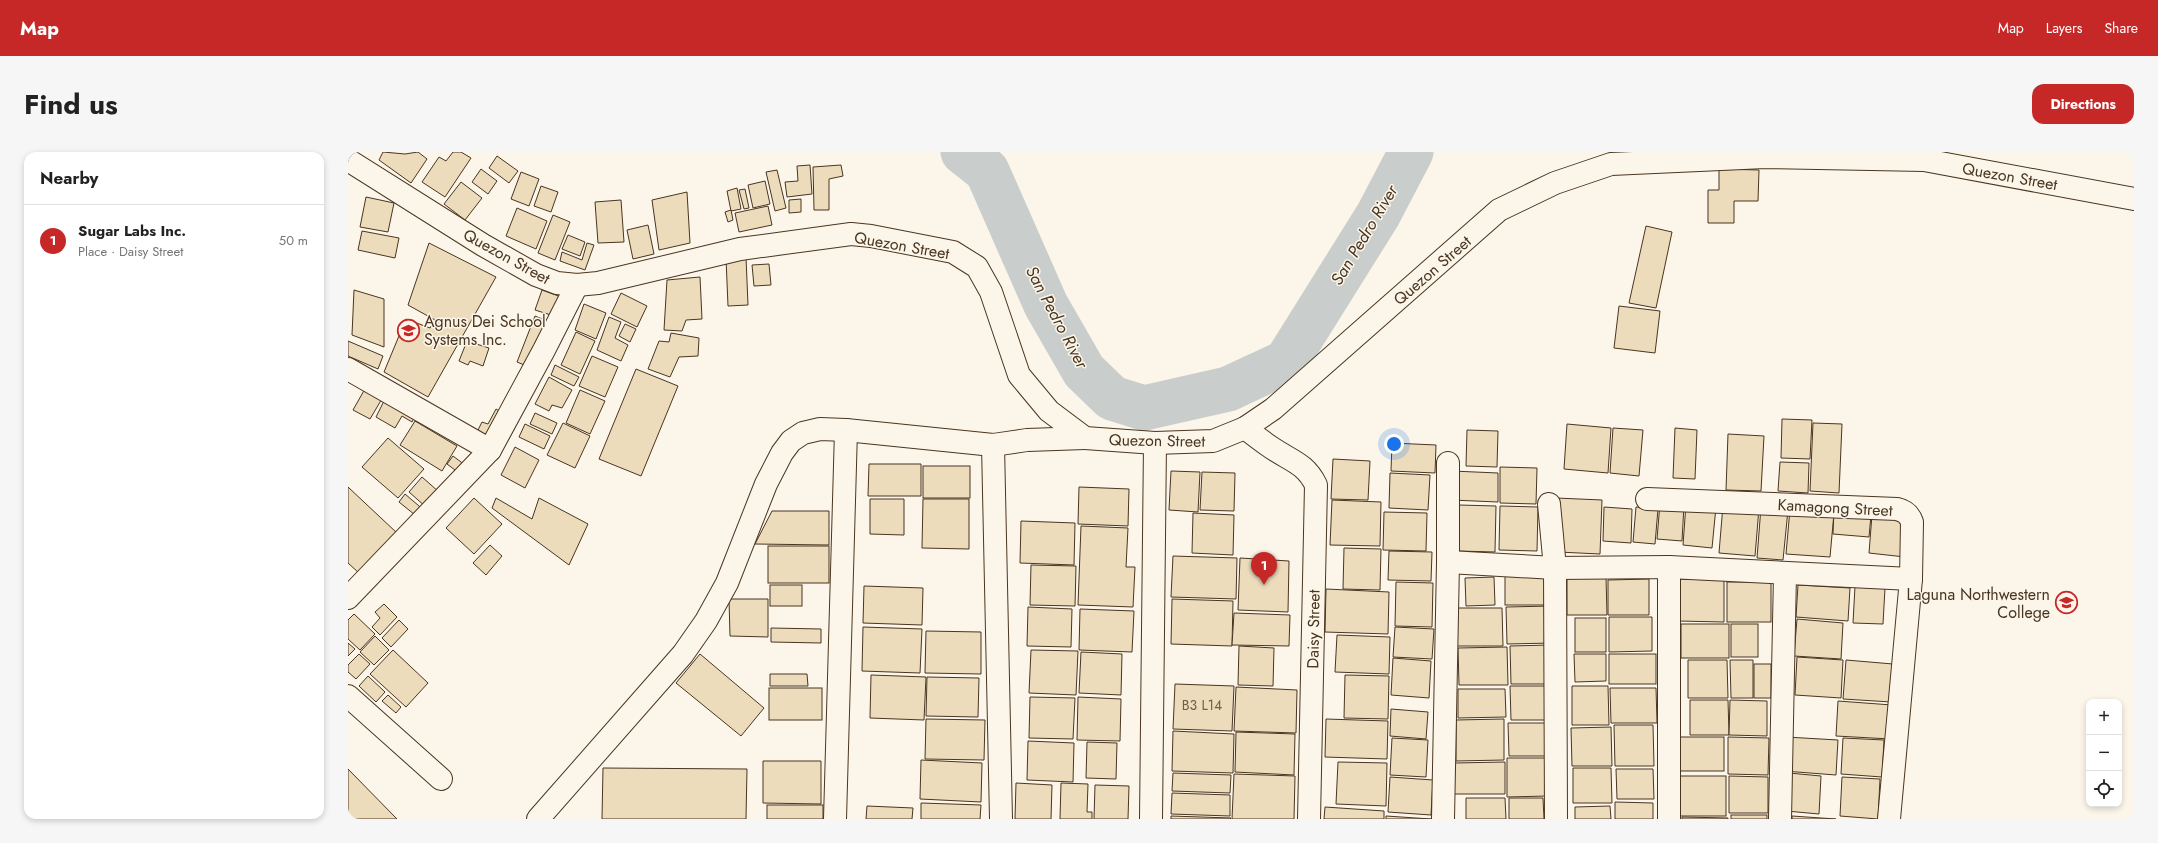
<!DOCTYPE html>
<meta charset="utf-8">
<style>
body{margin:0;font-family:Jost,sans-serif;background:#f6f6f6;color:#222}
.controls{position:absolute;right:12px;bottom:12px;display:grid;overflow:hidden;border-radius:8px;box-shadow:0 2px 6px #0003}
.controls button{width:36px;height:36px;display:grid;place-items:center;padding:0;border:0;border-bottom:1px solid #e0e0e0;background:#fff;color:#222;font:20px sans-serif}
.you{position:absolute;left:1046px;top:292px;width:14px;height:14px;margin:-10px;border:3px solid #fff;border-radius:50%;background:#1a73e8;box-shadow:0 0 0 6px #1a73e833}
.badge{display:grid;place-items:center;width:26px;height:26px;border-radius:50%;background:#c62828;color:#fff;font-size:13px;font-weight:700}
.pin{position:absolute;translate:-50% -33px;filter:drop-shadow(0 1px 2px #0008)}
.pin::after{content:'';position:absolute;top:21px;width:14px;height:12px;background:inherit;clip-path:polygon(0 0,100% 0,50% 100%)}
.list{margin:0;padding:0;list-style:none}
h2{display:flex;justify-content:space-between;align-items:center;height:52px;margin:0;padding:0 16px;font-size:17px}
h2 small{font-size:13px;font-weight:400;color:#767676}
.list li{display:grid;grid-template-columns:26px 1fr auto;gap:12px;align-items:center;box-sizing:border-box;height:72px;padding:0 16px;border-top:1px solid #e0e0e0}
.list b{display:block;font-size:15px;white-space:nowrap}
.list p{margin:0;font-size:13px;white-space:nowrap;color:#767676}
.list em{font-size:13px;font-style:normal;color:#767676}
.icon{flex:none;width:22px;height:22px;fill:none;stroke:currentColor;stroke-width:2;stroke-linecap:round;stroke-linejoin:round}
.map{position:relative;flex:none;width:1786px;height:667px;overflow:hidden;border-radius:12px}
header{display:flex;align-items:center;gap:24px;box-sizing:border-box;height:56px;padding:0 20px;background:#c62828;color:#fff}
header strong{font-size:19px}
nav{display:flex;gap:22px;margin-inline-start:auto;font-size:14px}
.intro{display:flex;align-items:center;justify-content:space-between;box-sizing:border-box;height:96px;padding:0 24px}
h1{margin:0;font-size:28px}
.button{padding:10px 18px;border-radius:12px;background:#c62828;color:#fff;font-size:14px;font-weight:700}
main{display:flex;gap:24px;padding:0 24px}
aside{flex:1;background:#fff;border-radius:12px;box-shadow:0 2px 6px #0003}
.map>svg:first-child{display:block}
</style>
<header>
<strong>Map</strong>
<nav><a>Map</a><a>Layers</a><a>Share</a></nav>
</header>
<div class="intro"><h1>Find us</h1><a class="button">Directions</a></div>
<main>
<aside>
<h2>Nearby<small></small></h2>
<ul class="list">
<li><span class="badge">1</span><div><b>Sugar Labs Inc.</b><p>Place · Daisy Street</p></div><em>50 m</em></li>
</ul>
</aside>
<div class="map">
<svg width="1786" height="667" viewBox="0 0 1786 667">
<rect width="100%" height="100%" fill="#fbf6e9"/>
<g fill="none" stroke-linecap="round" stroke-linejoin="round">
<path stroke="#c9cecd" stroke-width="45" d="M615,0L639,19L698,153L736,219L764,246L796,256L880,237L938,210L1030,63L1063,0"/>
</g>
<g fill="#ecdcbc" stroke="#4a3520">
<path d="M35,0L57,2L70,0L79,7L63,31L31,8Z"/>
<path d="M105,0H113L123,6L97,45L74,30L91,5L98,9Z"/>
<path d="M149,4L170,19L161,31L141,16Z"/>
<path d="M462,13L464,42L439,45L437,30L450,29L449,14Z"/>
<path d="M493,13L495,24L481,27V58H466L465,15Z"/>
<path d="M133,17L149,29L140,42L124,30Z"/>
<path d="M1371,17L1411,18L1410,49H1386V71H1360V38H1371Z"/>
<path d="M429,18L438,56L427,59L418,20Z"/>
<path d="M173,20L191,27L181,54L163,47Z"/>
<path d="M417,29L422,52L405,56L400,33Z"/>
<path d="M113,30L134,46L117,68L96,52Z"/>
<path d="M193,34L210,40L203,60L186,54Z"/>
<path d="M389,36L393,57L383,59L379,39Z"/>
<path d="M397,37L401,56L396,57L391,38Z"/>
<path d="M339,40L342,91L311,98L304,48Z"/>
<path d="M18,45L46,51L40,80L12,75Z"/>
<path d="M453,47V60L441,61V48Z"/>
<path d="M273,48L276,90L250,91L247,50Z"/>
<path d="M420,54L424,73L391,80L387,61Z"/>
<path d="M169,56L199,69L188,97L158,84Z"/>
<path d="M383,58L385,68L380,70L377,60Z"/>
<path d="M205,63L222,70L207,108L190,101Z"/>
<path d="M300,73L306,102L285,107L279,78Z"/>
<path d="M1298,74L1324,80L1308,156L1281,151Z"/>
<path d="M14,79L51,86L47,106L10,98Z"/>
<path d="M220,83L237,90L232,104L214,97Z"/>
<path d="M81,91L148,125L80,245L36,220L58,167L82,176L87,168L60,153Z"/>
<path d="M239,91L246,93L237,118L212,109L214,100L234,108Z"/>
<path d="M398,105L400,153L380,154L378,106Z"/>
<path d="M421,112L423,133L406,134L404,113Z"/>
<path d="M352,125L354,167L338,168L334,179L316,178L319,128Z"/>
<path d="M6,138L36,147V195L4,183Z"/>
<path d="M194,138L213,145L206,164L187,158Z"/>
<path d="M273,141L299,154L289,175L263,162Z"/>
<path d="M236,152L258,161L248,187L227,178Z"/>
<path d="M1271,154L1312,159L1307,201L1266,196Z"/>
<path d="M187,164L204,171L186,217L169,210Z"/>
<path d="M261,165L273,170L267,186L280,193L273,209L249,198Z"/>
<path d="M277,172L288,177L282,190L271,184Z"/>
<path d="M228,180L247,189L232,222L213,213Z"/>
<path d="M323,181L351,186L350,204L331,205L322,225L300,217L311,189L321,190Z"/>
<path d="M0,189L35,204L30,217L0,204Z"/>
<path d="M119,189L141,196L135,214L122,209L120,213L111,209Z"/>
<path d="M244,204L270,215L257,245L231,234Z"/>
<path d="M207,213L231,225L226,234L203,223Z"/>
<path d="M288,217L330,234L293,324L251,307Z"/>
<path d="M201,225L224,238L214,256L204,253L201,259L187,252Z"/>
<path d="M18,235L35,245L22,267L5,258Z"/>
<path d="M232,238L257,249L242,282L218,271Z"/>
<path d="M37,247L68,262L64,270L54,264L47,276L28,265Z"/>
<path d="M148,257L158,263L143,289L128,282L134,270L140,272Z"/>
<path d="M187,261L209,271L204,282L182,272Z"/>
<path d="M1434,267L1464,268L1462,307L1433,306Z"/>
<path d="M67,269L109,294L94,319L52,293Z"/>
<path d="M215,271L242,284L227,316L199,303Z"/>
<path d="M1465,271L1494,272L1491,341L1462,339Z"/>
<path d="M177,272L202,284L196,297L171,285Z"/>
<path d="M1219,272L1263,276L1260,321L1216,317Z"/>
<path d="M1265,276L1295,278L1291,324L1262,321Z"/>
<path d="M1327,276L1349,278L1347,327L1325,326Z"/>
<path d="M1119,278L1150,279L1149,315L1118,314Z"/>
<path d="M1380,282L1416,284L1413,339L1378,338Z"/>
<path d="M40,286L76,317L50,346L14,315Z"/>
<path d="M1044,291L1088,293L1087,321L1043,319Z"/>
<path d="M167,295L191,308L177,336L153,323Z"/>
<path d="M105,304L121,316L115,324L99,312Z"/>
<path d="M985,307L1022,309L1020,348L983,347Z"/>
<path d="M1432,310L1461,311L1460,341L1430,339Z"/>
<path d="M521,312H573V344H520Z"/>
<rect x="575" y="314" width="47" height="32"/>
<path d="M1152,315L1189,316L1188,352L1152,351Z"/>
<path d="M823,319L852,320L850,360L821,358Z"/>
<path d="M1104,319L1150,321V350L1103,348Z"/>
<path d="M854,320L887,321L886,359L852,358Z"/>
<path d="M1042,321L1082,323L1080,358L1041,356Z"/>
<path d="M74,325L91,340L78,355L61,340Z"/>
<path d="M0,335L49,381L11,421L0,411Z"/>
<path d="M731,335L781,337L780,374L730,372Z"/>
<path d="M57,342L78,360L72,367L51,350Z"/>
<path d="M126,346L154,372L126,402L98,376Z"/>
<path d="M148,346L184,367L191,346L240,372L221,413L144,356Z"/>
<path d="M1208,346L1254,348L1252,402L1210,400Z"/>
<path d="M522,347H556V383L522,382Z"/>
<path d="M575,347H621V397L574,396Z"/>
<path d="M984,348L1033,350L1032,394L982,393Z"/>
<path d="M1312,351L1336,353L1334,389L1309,387Z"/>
<path d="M1338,352L1368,355L1364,396L1335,393Z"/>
<path d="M1111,353L1148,354L1147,400L1110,399Z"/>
<path d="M1375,353L1411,356L1407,404L1371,401Z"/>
<path d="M1152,354L1190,355L1189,399L1151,398Z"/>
<path d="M1256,355L1284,357L1283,391L1255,389Z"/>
<path d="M1288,355L1310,357L1307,392L1285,390Z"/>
<path d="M1413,355L1440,358L1435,408L1409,406Z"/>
<path d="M1442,357L1486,361L1482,405L1438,402Z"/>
<path d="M424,359H481V393L407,392Z"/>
<path d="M1486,359L1523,363L1521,385L1485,382Z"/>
<path d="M1036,360L1079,361L1078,399L1035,398Z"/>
<path d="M845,361L886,363L885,403L844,401Z"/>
<path d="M1524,363L1560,366L1557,405L1521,401Z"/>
<path d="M673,369L727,371L726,413L672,411Z"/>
<path d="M733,374L780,376L778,415H787L785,455L730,453Z"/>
<path d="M142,393L154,404L138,423L125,411Z"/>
<rect x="420" y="394" width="61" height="37"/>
<path d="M996,396L1033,397L1032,438L995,437Z"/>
<path d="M1041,399L1084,400L1083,429L1040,428Z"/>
<path d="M825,404L889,406L888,447L823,445Z"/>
<path d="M892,406L941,409L940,460L890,458Z"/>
<path d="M683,413L728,414L727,454L682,453Z"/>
<rect x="1157" y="421" width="43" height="32"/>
<path d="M1146,425L1147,453L1118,454L1117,426Z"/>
<path d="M1219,425H1258L1259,463H1219Z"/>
<path d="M1301,427V463H1260V428Z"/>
<path d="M1330,427L1376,428V470L1330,469Z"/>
<path d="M1048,430L1085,431L1084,475L1047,474Z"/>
<rect x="1379" y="430" width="44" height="40"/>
<rect x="422" y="433" width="32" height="21"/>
<path d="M1450,433L1502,436L1500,469L1448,465Z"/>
<path d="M516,434L575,436L574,473L515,471Z"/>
<path d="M1507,434L1537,436L1535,472L1505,471Z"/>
<path d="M978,437L1041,440L1040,482L977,480Z"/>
<path d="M381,447H420V485L382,484Z"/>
<path d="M824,447L885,449L884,494L823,492Z"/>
<path d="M36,452L49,465L32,483L24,475L32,466L27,460Z"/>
<path d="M1204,454L1205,491L1159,492L1158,455Z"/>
<path d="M680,455L724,457L723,495L679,494Z"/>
<path d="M1109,456H1154L1155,494H1109Z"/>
<path d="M732,457L786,459L784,500L731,498Z"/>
<path d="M886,461L942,463L941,494L884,493Z"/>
<path d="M6,462L27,482L12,498L0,487V468Z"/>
<path d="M1261,465H1304V499L1261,500Z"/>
<rect x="1227" y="466" width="31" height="34"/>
<path d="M1449,467L1495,471L1493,507L1446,504Z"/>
<path d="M51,468L60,477L43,495L34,486Z"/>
<rect x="1333" y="472" width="48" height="34"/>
<rect x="1383" y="472" width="27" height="33"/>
<path d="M515,475L574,477L572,521L514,519Z"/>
<path d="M1047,475L1086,477L1084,507L1045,505Z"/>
<path d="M423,476L473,477V491L423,490Z"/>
<path d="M578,479L633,480V522L577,521Z"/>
<path d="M989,483L1042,485L1041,522L987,520Z"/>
<path d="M27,484L41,498L26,513L12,500Z"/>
<path d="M0,491L7,497L0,504Z"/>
<path d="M1202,493L1203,532H1163L1162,494Z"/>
<path d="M891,494L926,496L925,534L890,533Z"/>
<path d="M1159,495L1160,533H1111L1110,496Z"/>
<path d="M45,498L80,531L58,555L22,522Z"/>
<path d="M683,498L730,499L728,543L681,541Z"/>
<path d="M733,500L774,502L773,543L731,541Z"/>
<path d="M11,502L22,512L8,527L0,520V513Z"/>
<path d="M352,502L416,556L393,584L328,531Z"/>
<path d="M1226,502H1258V529L1227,530Z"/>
<rect x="1261" y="502" width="47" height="30"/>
<path d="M1449,505L1495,508L1493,546L1447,543Z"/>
<path d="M1045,506L1083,509L1081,546L1043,543Z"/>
<path d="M1340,508H1379L1380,546H1340Z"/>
<path d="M1382,508H1405V546H1383Z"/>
<path d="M1498,508L1545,512L1543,550L1495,547Z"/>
<rect x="1406" y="512" width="17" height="34"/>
<path d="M422,522H459L460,534H422Z"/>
<path d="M523,523L578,525L576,568L522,566Z"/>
<path d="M997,523L1041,524L1040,567L996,566Z"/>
<path d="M20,524L37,540L28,550L11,534Z"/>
<path d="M579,525L631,526L630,565L578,564Z"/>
<path d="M827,532L886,534L884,579L825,577Z"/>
<path d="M1162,534H1200V568H1163Z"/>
<path d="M1224,534H1260L1261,573H1224Z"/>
<path d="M888,535L949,538L948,581L886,579Z"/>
<rect x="421" y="536" width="53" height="32"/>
<path d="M1262,536H1308L1309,571H1263Z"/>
<path d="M1110,537H1157L1158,565L1110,566Z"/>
<path d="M40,543L53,555L48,561L34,549Z"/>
<path d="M682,545L727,546L725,587L681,586Z"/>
<path d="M730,545L773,547L772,589L729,588Z"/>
<path d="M1342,548H1380L1381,583H1342Z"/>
<path d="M1382,548L1419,549V584L1381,583Z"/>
<path d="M1490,549L1544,553L1542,587L1488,584Z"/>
<path d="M1043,557L1080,560L1078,587L1042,584Z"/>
<path d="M578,567L637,568L636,608L577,607Z"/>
<path d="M978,567L1040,569L1039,607L977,605Z"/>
<path d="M1156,567V608L1108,609V568Z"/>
<path d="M1160,571H1199L1200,604H1161Z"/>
<path d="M1266,573H1305L1306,614H1267Z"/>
<path d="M1263,575L1264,614H1224L1223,576Z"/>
<path d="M825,579L886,582L885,621L824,619Z"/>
<path d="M888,580L947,582L946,623L887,620Z"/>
<rect x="1330" y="585" width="46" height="34"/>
<path d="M1380,585L1421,586L1420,623L1380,622Z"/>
<path d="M1438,585L1490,588L1488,623L1436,619Z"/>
<path d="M1044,586L1080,588L1078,625L1042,623Z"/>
<path d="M1495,586L1536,588L1534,625L1493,622Z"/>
<path d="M680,589L726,591L725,630L679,628Z"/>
<path d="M739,590L769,591L768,627L738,626Z"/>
<path d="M1159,606H1200V644L1159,645Z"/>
<path d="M573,608L634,611L633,650L572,647Z"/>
<path d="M415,609H473V652L415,651Z"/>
<path d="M990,610L1039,611L1038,654L988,652Z"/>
<path d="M1157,610V642H1106V611Z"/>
<path d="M255,616L399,617L398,667H254Z"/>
<path d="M1225,616H1263L1264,651H1225Z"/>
<path d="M0,617L49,667H0Z"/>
<path d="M1268,617H1305L1306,647H1269Z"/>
<path d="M825,621L883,623L882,641L824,639Z"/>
<path d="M1441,621L1473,624L1471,662L1438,659Z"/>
<path d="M886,622L947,624L946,667H884Z"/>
<rect x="1329" y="624" width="49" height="40"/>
<path d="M1381,624L1420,625V661H1381Z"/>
<path d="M1042,625L1085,628L1083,663L1040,660Z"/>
<path d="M1494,625L1532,627L1530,667L1492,664Z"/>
<path d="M668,631L704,633L703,667H667Z"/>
<path d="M713,631L740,632L739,660H744V667H712Z"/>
<path d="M747,633L781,634L780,667H746Z"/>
<path d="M824,641L882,643V664L823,662Z"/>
<path d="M1118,646H1157L1158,667H1118Z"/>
<path d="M1161,646H1195L1196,667H1161Z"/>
<path d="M1267,650L1305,651V667H1267Z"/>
<path d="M573,651L633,653L632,667H573Z"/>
<rect x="419" y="653" width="56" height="14"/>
<path d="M519,654L565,656L564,667H518Z"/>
<path d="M1262,654L1263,667H1227V655Z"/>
<path d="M977,655L1036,659V667H976Z"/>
<rect x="1383" y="663" width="36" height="4"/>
<path d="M823,664L883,666L882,667H823Z"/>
<path d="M1038,664L1083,667H1038Z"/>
<path d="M1444,664L1488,667H1444Z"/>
<path d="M1334,665L1380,666V667H1334Z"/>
</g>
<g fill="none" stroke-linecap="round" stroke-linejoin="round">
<defs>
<g id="minor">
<path d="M0,8L135,93L188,123L209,131L229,133L250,131L392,97L503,82L523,84L605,100L629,115L643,140L671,223L701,259L737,286L807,291L865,289L897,276L925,257L1151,58L1207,31L1263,12L1417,5L1576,8L1786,47"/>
<path d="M0,217L142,298L0,446"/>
<path d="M897,276C906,283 915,290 924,296C943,309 957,311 968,333L961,667"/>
<path d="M645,293L653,667"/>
<path d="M142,298L196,198L229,133"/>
<path d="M1299,347L1549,357C1557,359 1561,362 1564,370L1563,427L1541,667"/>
<path d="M1201,352L1207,416L1208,667"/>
<path d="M1100,410L1207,416L1321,415L1563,427"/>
<path d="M0,544L93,627"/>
<path d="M190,667L335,502L358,469L379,431L418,332L434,301L443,289L455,281L472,277L498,278L645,293L679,288L737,286"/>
<path d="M487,667L498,278"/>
<path d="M803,667L807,291"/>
<path d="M1095,667L1100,410V311"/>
<path d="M1321,667V415"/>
<path d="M1432,667L1437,422"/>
</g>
</defs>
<use href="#minor" stroke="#4a3520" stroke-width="24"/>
<use href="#minor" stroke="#fbf6e9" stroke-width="22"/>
</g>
<defs>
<symbol id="school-ring" viewBox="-11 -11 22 22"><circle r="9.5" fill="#fbf6e9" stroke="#c62828" stroke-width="1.5"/><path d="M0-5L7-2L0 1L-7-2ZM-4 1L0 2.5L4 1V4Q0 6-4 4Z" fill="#c62828"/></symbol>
<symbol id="university-ring" viewBox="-11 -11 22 22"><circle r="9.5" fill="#fbf6e9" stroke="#c62828" stroke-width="1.5"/><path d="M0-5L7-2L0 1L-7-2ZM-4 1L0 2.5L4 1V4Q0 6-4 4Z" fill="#c62828"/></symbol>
</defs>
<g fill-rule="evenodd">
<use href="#school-ring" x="48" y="166" width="25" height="25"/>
<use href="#university-ring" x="1706" y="438" width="25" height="25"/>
</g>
<g text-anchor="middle" stroke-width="3" stroke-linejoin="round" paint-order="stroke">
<g font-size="14" fill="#725f47">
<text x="854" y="558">B3 L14</text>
</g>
<g font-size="16" fill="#4a3520" stroke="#fbf6e9">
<text transform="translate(1662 24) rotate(10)" y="6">Quezon Street</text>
<text transform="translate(554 93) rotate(10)" y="6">Quezon Street</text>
<text transform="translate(159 104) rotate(29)" y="6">Quezon Street</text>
<text transform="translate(1084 118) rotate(-41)" y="6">Quezon Street</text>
<text transform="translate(809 288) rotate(1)" y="6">Quezon Street</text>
<text transform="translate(1487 355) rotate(3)" y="6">Kamagong Street</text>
<text transform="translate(965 477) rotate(-89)" y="6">Daisy Street</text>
</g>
<g font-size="16" fill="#4a3520" stroke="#fbf6e9" text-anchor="start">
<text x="76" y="175">Agnus Dei School<tspan x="76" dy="18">Systems Inc.</tspan></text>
<text x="1702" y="448" text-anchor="end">Laguna Northwestern<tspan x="1702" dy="18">College</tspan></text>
</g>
<g font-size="17" font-style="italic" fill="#4a3520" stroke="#fbf6e9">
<text transform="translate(1016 83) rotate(-59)" y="6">San Pedro River</text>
<text transform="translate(709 165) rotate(62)" y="6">San Pedro River</text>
</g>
</g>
</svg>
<div class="controls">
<button>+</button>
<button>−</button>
<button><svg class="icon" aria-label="locate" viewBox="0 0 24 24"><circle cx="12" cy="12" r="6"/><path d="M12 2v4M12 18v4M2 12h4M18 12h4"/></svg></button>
</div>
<div class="you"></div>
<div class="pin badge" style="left:916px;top:433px">1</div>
</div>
</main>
